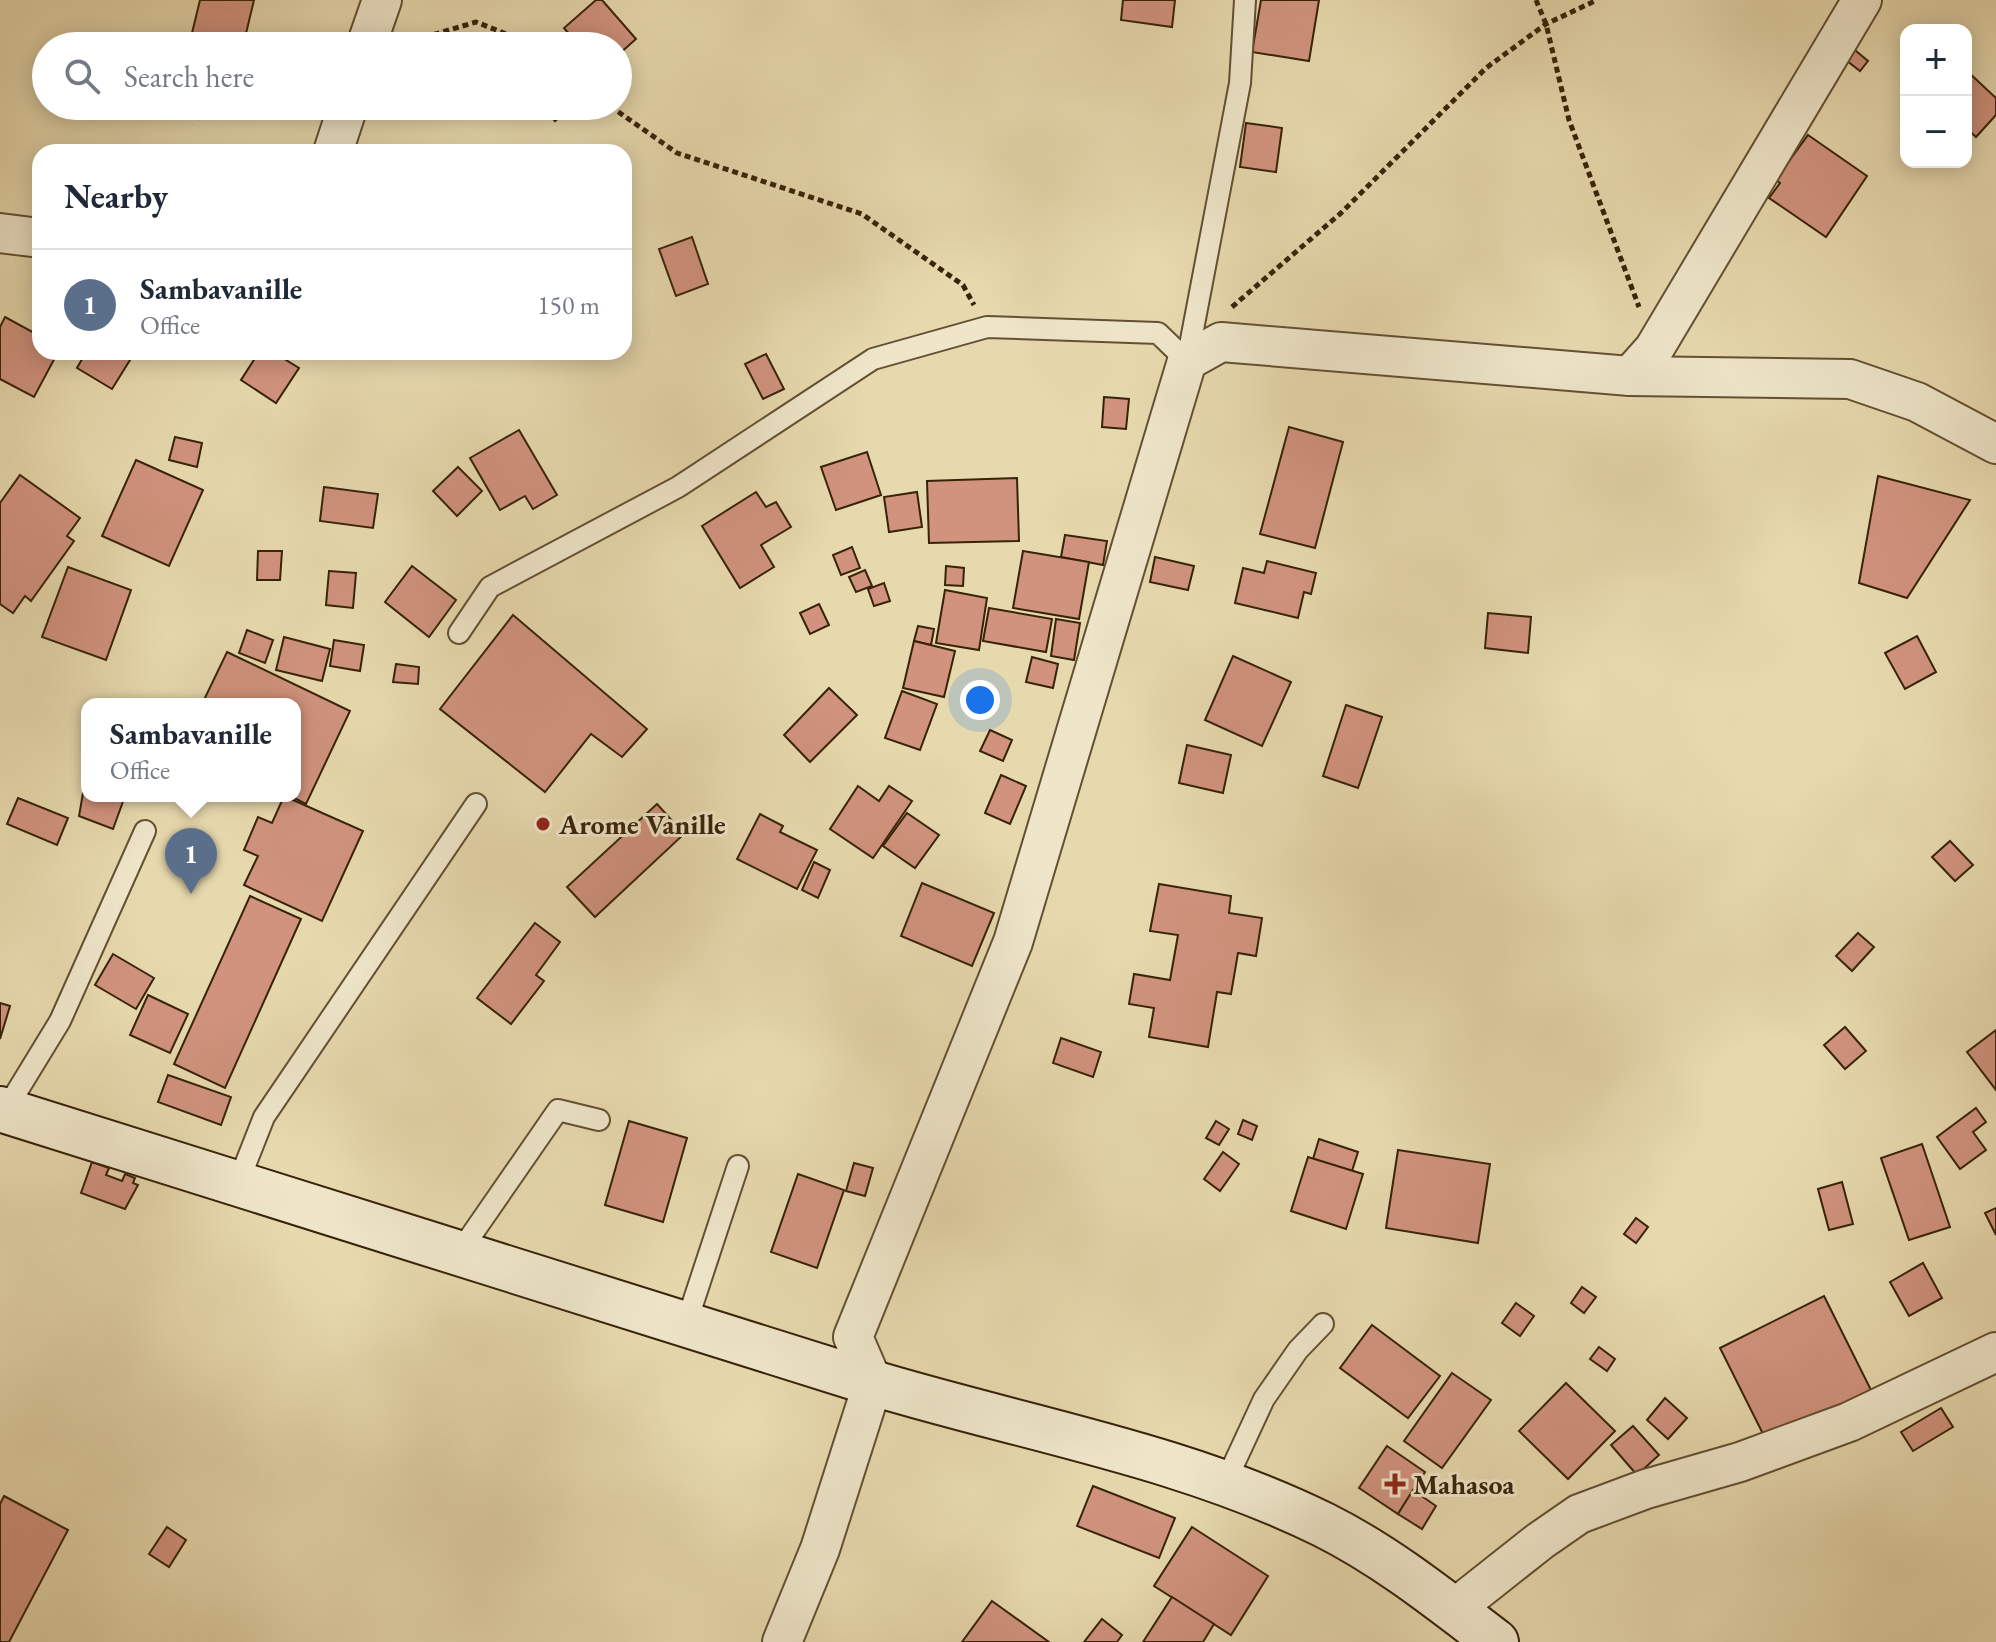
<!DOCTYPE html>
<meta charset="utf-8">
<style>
body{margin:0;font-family:"EB Garamond",serif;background:#f6f6f7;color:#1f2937}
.controls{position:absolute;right:24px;top:24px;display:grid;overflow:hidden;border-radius:16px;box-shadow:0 4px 20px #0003}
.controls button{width:72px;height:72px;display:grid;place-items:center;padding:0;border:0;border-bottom:2px solid #e0e1e3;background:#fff;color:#1f2937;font:40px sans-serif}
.you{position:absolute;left:980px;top:700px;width:28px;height:28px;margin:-20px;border:6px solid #fff;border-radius:50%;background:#1a73e8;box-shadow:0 0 0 12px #1a73e833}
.badge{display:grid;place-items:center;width:52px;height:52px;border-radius:50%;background:#8f2418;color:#fff;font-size:26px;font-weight:700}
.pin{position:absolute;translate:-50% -66px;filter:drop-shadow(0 2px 4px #0008)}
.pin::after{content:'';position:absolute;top:42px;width:28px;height:24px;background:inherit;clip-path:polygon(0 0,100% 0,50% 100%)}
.popup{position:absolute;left:81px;top:698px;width:220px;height:104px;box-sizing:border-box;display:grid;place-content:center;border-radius:16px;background:#fff;filter:drop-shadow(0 2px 6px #0005);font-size:26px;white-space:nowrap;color:#747a83}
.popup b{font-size:30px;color:#1f2937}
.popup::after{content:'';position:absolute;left:50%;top:100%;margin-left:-16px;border:16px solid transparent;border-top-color:#fff}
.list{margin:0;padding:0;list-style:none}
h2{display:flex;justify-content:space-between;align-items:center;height:104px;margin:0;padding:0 32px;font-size:34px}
h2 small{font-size:26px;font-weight:400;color:#747a83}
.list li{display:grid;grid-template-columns:52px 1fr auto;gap:24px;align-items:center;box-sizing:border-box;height:112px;padding:0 32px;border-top:2px solid #e0e1e3}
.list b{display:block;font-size:30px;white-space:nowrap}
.list p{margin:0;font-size:26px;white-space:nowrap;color:#747a83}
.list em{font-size:26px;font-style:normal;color:#747a83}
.icon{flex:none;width:44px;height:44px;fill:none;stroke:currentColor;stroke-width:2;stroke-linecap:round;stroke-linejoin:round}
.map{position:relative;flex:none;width:1996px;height:1642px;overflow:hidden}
.search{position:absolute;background:#fff;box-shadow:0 4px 20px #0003;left:32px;top:32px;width:600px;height:88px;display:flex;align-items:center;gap:20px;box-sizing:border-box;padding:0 28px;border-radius:44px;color:#747a83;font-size:30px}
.panel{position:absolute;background:#fff;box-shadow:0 4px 20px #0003;left:32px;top:144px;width:600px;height:216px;border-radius:24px}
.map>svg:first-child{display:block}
</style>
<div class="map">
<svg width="1996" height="1642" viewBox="0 0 1996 1642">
<rect width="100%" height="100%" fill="#e7d9ae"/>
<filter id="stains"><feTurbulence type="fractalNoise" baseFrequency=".0025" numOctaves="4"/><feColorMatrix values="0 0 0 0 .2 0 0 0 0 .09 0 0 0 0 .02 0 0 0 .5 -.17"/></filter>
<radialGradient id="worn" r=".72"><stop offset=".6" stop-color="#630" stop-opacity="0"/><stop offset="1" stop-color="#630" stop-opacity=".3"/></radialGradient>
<g fill="#d1937e" stroke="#372308" stroke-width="2">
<path d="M200,0H254L243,46L192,33Z"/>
<path d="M596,0H602L636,39L618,55V46H579L564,28Z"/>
<path d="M1123,0H1175L1172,27L1121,20Z"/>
<path d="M1261,0H1319L1309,61L1252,52Z"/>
<path d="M1850,46L1868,61L1860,71L1842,57Z"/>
<path d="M1966,70L1996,98V115L1976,137L1966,128Z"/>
<path d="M184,106H203L199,119L182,115Z"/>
<path d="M542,106H573L555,121Z"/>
<path d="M1246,123L1282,128L1276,172L1240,167Z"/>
<path d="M1808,135L1867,176L1826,237L1769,198L1780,183L1766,174L1779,154L1789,161Z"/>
<path d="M692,237L708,284L676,296L659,249Z"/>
<path d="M5,317L40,336V352H58L34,397L0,379V327Z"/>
<path d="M86,352H135L112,389L77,368Z"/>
<path d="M259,352H273L299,368L276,403L241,380Z"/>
<path d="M766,354L784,389L763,399L745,364Z"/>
<path d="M1104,397L1129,399L1126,429L1102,427Z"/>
<path d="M1289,427L1343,442L1315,548L1260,534Z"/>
<path d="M519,430L557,495L533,509L525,496L500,510L470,458Z"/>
<path d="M175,437L202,443L197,467L169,460Z"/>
<path d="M867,452L881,495L836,510L821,467Z"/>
<path d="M136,460L203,490L169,566L102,536Z"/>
<path d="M458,467L482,491L457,516L433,491Z"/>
<path d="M20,475L80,518L67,536L74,541L31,601L25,596L13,613L0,604V503Z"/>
<path d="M1878,476L1970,500L1907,598L1859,583Z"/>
<path d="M1017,478L1019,541L929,543L927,481Z"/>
<path d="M324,487L378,494L373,528L320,521Z"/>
<path d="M756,492L766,507L776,502L791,527L761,545L774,567L740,588L702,526Z"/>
<path d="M917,492L922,527L889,532L884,497Z"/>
<path d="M1065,535L1107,541L1103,565L1061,557Z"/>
<path d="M852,547L860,568L841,575L833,555Z"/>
<path d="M258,551H282L280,580H257Z"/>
<path d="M1023,551L1089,562L1079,619L1013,608Z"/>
<path d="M1155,557L1194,566L1188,590L1150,582Z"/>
<path d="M1267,561L1316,573L1311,594L1304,592L1298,618L1235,603L1243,568L1264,573Z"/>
<path d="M412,566L456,600L429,637L385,602Z"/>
<path d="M946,566L964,568L963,586L945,585Z"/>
<path d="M68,567L131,590L106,660L42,637Z"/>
<path d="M865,570L872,586L856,592L849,577Z"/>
<path d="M329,571L356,573L353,608L326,605Z"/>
<path d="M884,583L890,601L874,606L868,589Z"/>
<path d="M945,590L987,598L979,650L936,643Z"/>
<path d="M819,604L829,625L810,634L800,613Z"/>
<path d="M989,608L1052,619L1046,652L983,641Z"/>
<path d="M1488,613L1531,617L1528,653L1485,648Z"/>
<path d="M513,615L647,729L622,757L591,734L545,792L440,709Z"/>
<path d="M1056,619L1080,623L1074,660L1051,656Z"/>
<path d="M918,626L934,629L931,645L914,641Z"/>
<path d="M247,630L273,640L265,663L239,653Z"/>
<path d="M1917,636L1936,672L1905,689L1885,653Z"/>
<path d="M284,637L330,649L322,681L276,670Z"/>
<path d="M334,640L364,645L360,671L330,666Z"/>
<path d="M914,641L955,651L944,697L903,688Z"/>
<path d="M227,652L350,711L306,804L290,796H295V704H202Z"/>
<path d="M1233,656L1291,682L1262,746L1205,720Z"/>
<path d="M1032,657L1058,664L1053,688L1026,682Z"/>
<path d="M396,664L419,667L418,684L393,682Z"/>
<path d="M829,688L857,715L810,762L784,735Z"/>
<path d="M902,691L937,704L920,750L885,738Z"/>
<path d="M1346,705L1382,717L1358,788L1323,776Z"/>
<path d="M990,730L1012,740L1003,761L980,751Z"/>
<path d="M1187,745L1231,755L1223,793L1179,783Z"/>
<path d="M87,770V796H125L113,829L79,816Z"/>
<path d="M1001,775L1026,786L1010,824L985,813Z"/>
<path d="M858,786L879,801L889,786L912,801L873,858L830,829Z"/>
<path d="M284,796L363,831L322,921L244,885L258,856L244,850L258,817L272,823Z"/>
<path d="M18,798L68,818L57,845L7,824Z"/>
<path d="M657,804L684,834L595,917L567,887Z"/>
<path d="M907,813L939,835L915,868L883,846Z"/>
<path d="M760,814L783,826L780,832L817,850L797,889L737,859Z"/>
<path d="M1950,841L1973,865L1955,881L1932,857Z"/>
<path d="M814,862L830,870L818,898L802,890Z"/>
<path d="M922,883L994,913L972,966L901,936Z"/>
<path d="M1159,884L1231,896L1229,913L1262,918L1256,956L1238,953L1231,994L1217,992L1208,1047L1149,1037L1154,1008L1129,1004L1134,974L1170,980L1178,935L1150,931Z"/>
<path d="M250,896L301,919L225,1088L174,1064Z"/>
<path d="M535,923L560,942L536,975L544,981L511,1024L477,998Z"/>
<path d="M1858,933L1874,947L1852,971L1836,956Z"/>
<path d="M113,954L154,978L136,1009L95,985Z"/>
<path d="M148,995L188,1014L170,1053L130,1035Z"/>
<path d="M0,1003L10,1006L0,1039Z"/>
<path d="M1845,1027L1866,1051L1845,1069L1824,1045Z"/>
<path d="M1996,1030V1090L1967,1052Z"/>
<path d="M1061,1038L1101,1052L1093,1077L1053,1063Z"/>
<path d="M168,1075L231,1097L221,1125L158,1102Z"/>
<path d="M1976,1108L1986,1122L1973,1132L1986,1150L1960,1169L1937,1137Z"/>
<path d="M1243,1120L1257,1126L1252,1140L1238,1134Z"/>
<path d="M629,1121L687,1138L663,1222L605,1205Z"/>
<path d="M1216,1121L1229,1129L1219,1145L1206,1138Z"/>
<path d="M1319,1139L1358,1152L1352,1171L1313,1159Z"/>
<path d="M1922,1144L1950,1227L1909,1240L1881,1158Z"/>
<path d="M1398,1150L1490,1164L1478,1243L1386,1228Z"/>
<path d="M1223,1152L1239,1164L1220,1191L1204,1179Z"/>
<path d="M1308,1157L1363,1174L1346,1229L1291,1211Z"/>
<path d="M92,1162L109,1168L106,1175L122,1181L125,1174L135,1178L133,1183L138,1185L125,1209L81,1193Z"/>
<path d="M854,1163L873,1168L865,1196L846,1191Z"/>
<path d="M798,1174L844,1190L817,1268L771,1252Z"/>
<path d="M1842,1182L1853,1224L1829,1230L1818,1189Z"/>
<path d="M1996,1208V1235L1985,1213Z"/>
<path d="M1636,1218L1648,1227L1636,1243L1624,1234Z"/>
<path d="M1923,1263L1942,1298L1909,1316L1890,1282Z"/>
<path d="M1582,1287L1596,1297L1584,1313L1571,1303Z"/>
<path d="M1824,1296L1871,1390L1767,1442L1720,1348Z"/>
<path d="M1516,1303L1534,1316L1520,1336L1502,1323Z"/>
<path d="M1372,1325L1440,1376L1408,1418L1340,1368Z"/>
<path d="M1599,1347L1615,1359L1607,1371L1590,1359Z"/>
<path d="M1452,1373L1491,1400L1442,1468L1404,1441Z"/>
<path d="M1566,1383L1615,1431L1568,1479L1519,1431Z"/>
<path d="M1665,1398L1687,1418L1668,1439L1647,1420Z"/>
<path d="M1941,1408L1953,1427L1913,1451L1901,1432Z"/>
<path d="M1633,1426L1659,1455L1637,1475L1611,1445Z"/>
<path d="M1387,1446L1425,1472L1398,1514L1359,1488Z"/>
<path d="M1093,1486L1175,1518L1159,1558L1077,1526Z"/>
<path d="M1413,1490L1436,1506L1422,1529L1398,1514Z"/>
<path d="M4,1496L68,1530L9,1642H0V1504Z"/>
<path d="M167,1527L186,1540L169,1567L149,1554Z"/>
<path d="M1192,1527L1268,1576L1231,1635L1154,1586Z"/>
<path d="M1172,1597L1214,1624L1203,1642H1143Z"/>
<path d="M992,1601L1049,1642H962Z"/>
<path d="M1102,1619L1122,1635L1117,1642H1084Z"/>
</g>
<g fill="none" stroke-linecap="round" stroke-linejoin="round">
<defs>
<g id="lane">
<path d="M1187,361L1240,83L1245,0"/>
<path d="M459,633L490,587L678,487L873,359L987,327L1158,333L1187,361"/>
<path d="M5,1111L60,1021L145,831"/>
<path d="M238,1183L264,1117L476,804"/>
<path d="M459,1253L558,1110L599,1120"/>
<path d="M686,1324L738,1166"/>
<path d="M1225,1483L1264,1399L1298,1350L1323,1324"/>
</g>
<g id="street">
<path d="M366,46L382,0"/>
<path d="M333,152L348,106"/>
<path d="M0,233L40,238"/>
<path d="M1630,376L1850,379L1917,402L1996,444"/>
<path d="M1454,1609L1540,1541L1579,1514L1646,1489L1740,1462L1849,1422L1996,1352"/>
<path d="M782,1642L820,1549L873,1383L853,1337L1013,942L1187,361L1221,342L1630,376L1654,349L1862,0"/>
</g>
<path id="secondary" d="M0,1109C283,1198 567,1287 850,1376C1008,1426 1174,1451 1324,1525C1386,1556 1441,1600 1496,1642"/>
</defs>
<use href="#lane" stroke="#635032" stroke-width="24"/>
<use href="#street" stroke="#635032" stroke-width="42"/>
<use href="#secondary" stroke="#372308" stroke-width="48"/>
<g stroke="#372308" stroke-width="5" stroke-dasharray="6 4" stroke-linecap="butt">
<path d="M1536,0L1546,24L1569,120L1639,307"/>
<path d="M405,43L476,22L504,33L523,46"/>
<path d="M610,106L677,153L862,214L963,285L974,305"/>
<path d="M1232,307L1341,213L1486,68L1546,24L1597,0"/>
</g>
<use href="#lane" stroke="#efe6ca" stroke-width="20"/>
<use href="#street" stroke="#efe6ca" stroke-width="38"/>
<use href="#secondary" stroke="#efe6ca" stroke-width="44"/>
</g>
<g fill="#8f2418" stroke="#efe6ca" stroke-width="3">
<circle cx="543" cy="824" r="8"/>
<path d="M1391 1472h8v8h8v8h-8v8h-8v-8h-8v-8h8z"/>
</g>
<g text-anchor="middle" stroke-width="6" stroke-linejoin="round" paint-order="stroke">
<g font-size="28" font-weight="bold" fill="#372308" stroke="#efe6ca" text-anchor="start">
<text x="559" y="834">Arome Vanille</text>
<text x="1413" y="1494">Mahasoa</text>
</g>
</g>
<rect width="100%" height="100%" filter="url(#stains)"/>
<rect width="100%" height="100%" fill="url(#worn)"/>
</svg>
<div class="controls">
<button>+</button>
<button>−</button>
</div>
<div class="you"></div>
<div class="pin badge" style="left:191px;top:894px;background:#5c6f8a">1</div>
<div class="popup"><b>Sambavanille</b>Office</div>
<div class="search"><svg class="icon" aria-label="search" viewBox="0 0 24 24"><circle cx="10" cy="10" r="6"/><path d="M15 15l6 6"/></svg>Search here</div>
<section class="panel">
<h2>Nearby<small></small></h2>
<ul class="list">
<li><span class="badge" style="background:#5c6f8a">1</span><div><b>Sambavanille</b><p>Office</p></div><em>150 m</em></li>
</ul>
</section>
</div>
